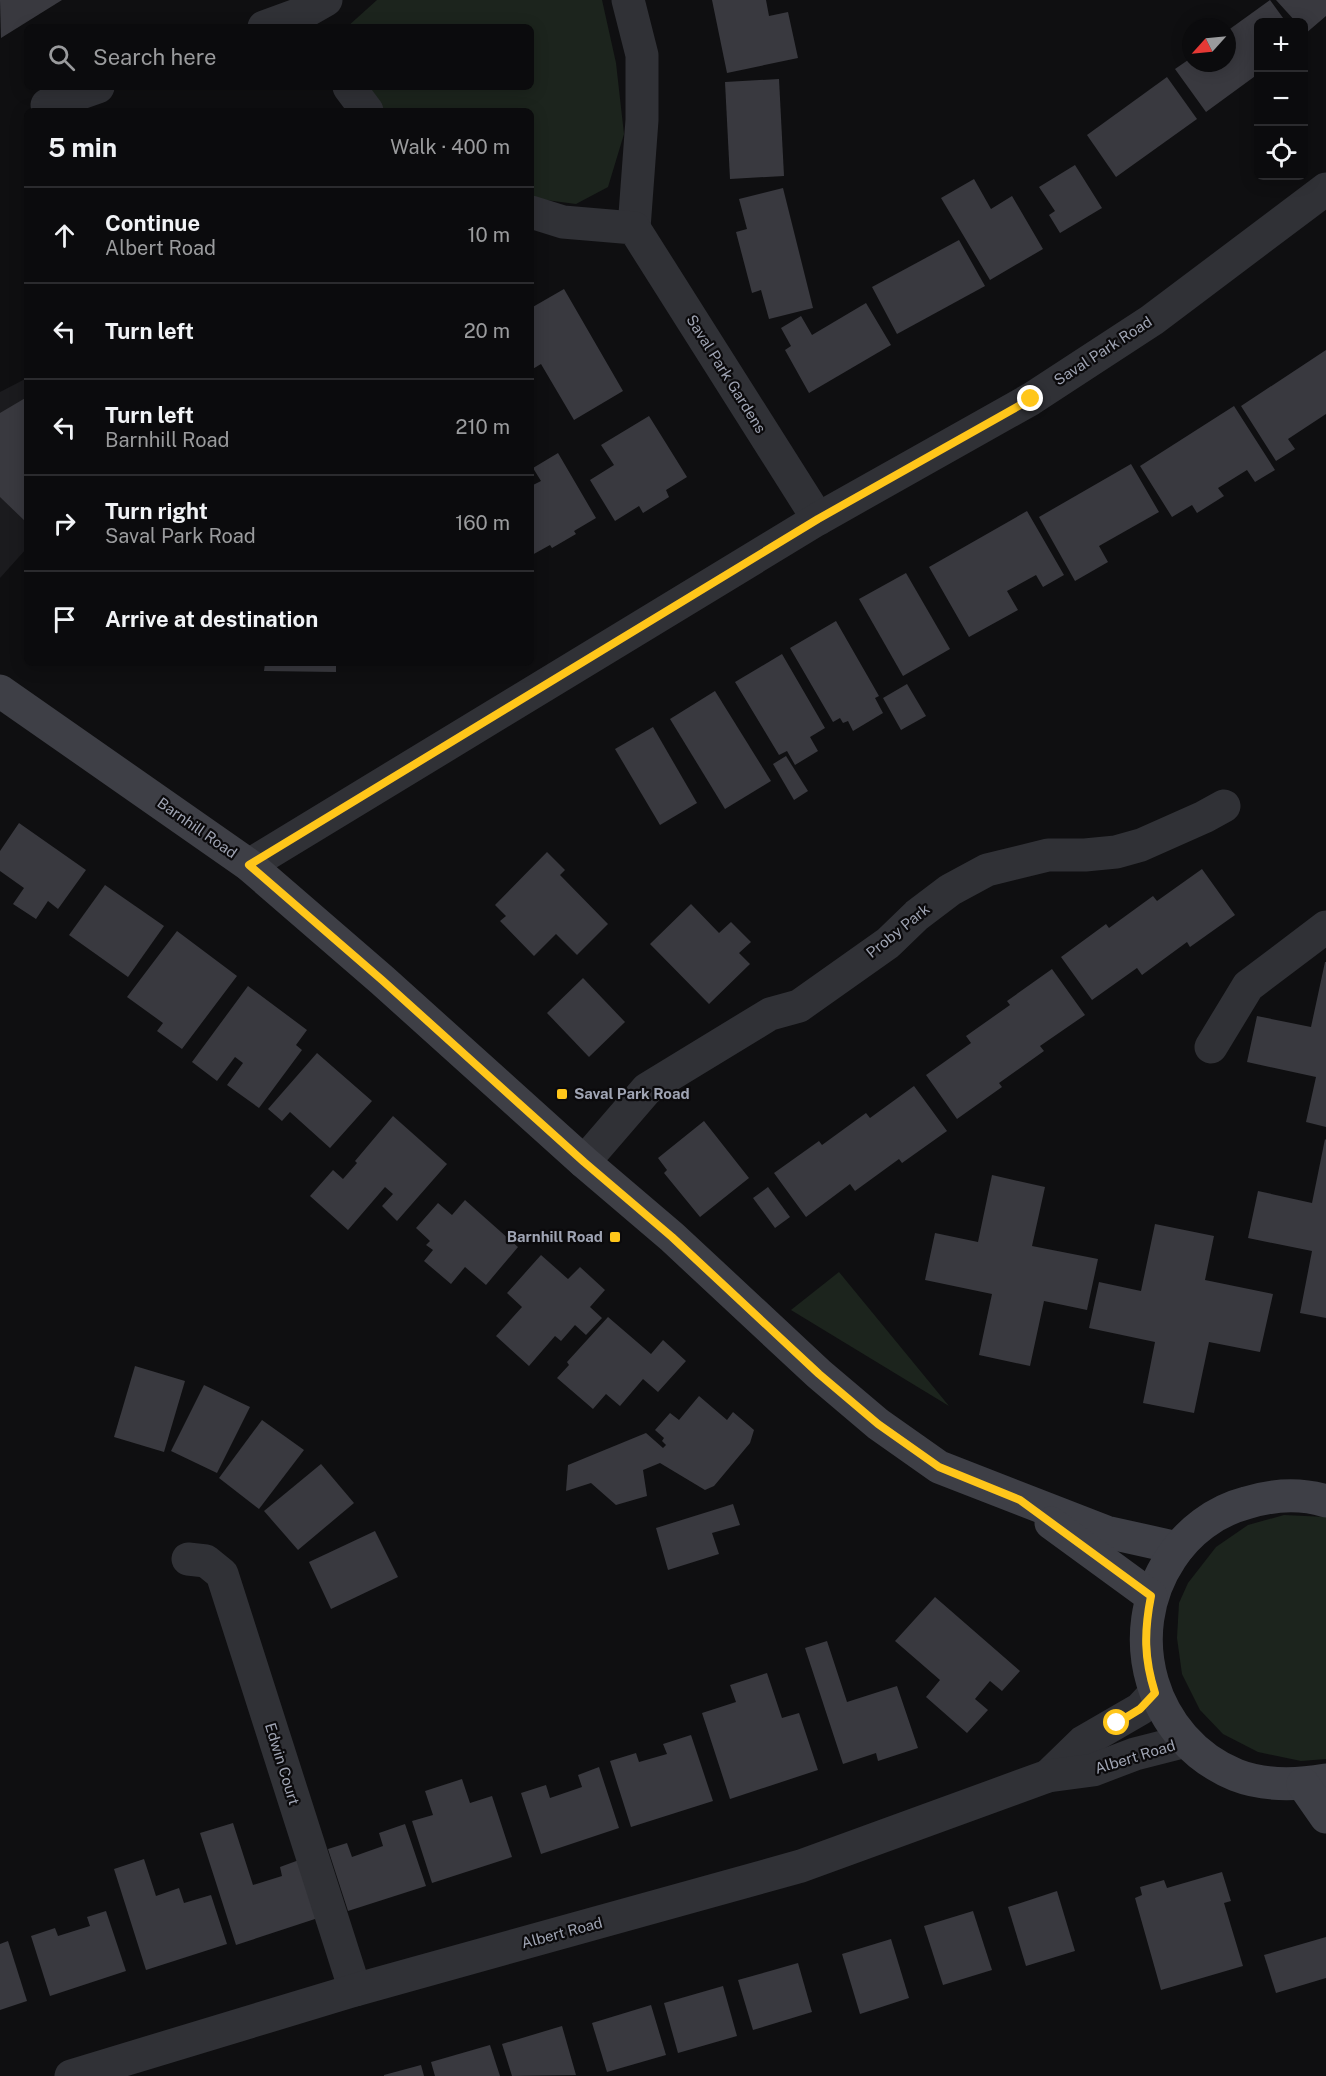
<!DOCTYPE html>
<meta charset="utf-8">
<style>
body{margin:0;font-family:"Public Sans",sans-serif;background:#19191b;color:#f1f3f6}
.controls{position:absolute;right:18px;top:18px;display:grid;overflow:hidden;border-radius:9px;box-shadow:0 3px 15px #0003}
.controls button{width:54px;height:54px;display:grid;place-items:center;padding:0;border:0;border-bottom:2px solid #2b2b2e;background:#0b0b0d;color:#f1f3f6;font:30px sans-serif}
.compass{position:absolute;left:1182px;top:18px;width:54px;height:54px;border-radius:50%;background:#0b0b0d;box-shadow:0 3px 15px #0003;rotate:243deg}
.stop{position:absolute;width:18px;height:18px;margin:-14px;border:4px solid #ffc61a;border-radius:50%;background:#fff}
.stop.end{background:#ffc61a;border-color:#fff;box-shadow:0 2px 6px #0008}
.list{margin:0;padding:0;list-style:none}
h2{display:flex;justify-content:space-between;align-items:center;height:78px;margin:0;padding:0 24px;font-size:26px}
h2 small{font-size:20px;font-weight:400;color:#9a9b9d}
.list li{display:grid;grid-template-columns:39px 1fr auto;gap:18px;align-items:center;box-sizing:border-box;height:96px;padding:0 24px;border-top:2px solid #2b2b2e}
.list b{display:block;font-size:22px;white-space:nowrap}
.list p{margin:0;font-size:20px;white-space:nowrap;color:#9a9b9d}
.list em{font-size:20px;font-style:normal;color:#9a9b9d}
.icon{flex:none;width:33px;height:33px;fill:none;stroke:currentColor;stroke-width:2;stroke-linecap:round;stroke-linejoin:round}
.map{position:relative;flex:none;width:1326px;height:2076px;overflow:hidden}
.search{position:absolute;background:#0b0b0d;box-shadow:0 3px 15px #0003;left:24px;top:24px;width:510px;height:66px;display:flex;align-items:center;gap:15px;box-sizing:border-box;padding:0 21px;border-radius:9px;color:#9a9b9d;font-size:22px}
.panel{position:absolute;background:#0b0b0d;box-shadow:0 3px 15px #0003;left:24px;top:108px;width:510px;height:558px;border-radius:9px}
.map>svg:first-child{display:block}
</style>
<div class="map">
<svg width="1326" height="2076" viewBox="0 0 1326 2076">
<rect width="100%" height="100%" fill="#0f0f11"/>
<path fill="#1b1b1e" d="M27,378V548L0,578V392Z"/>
<g fill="#1c241d">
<path d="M377,0H602L616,63L624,134L608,187L576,204L531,198V111H385L367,87H531V27H347Z"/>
<path d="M839,1272L949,1406L791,1310Z"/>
<path d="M1284,1515L1326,1517V1759L1301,1761L1258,1752L1223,1734L1200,1710L1182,1674L1177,1638L1179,1603L1188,1583L1216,1547L1248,1525Z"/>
</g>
<g fill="#39393f">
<path d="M0,0H62L1,38Z"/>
<path d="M712,0H766L769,16L788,12L798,58L727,73Z"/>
<path d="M1270,0L1286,22H1258V74L1206,112L1175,69L1191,58V63H1227V31Z"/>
<path d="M1276,0H1326V16L1305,34L1304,22H1296Z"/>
<path d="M1167,77L1197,119L1116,177L1087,135Z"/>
<path d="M779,79L784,176L730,179L725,82Z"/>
<path d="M1075,165L1102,208L1060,233L1049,215L1055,211L1039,187Z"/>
<path d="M974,179L991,209L1012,196L1043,249L990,280L941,198Z"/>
<path d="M783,188L813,308L769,319L761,290L752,293L736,232L747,229L739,199Z"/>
<path d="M959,240L985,286L897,334L872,287Z"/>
<path d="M564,289L623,391L574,420L541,364L531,370V308Z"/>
<path d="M866,303L891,345L809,393L785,350L791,346L781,328L801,316L812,335Z"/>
<path d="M1326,350V414L1288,439L1295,449L1276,461L1241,406Z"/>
<path d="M27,397V523L0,497V413Z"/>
<path d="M1234,406L1275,470L1255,482L1247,470L1218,488L1224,496L1197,513L1192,505L1172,517L1140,466Z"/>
<path d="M649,416L687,477L666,490L669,497L643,513L639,506L615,521L590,480L614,465L601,445Z"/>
<path d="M558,453L596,518L574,531L576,534L552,548L550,545L532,555L531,486L541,481L533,468Z"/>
<path d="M1131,464L1159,512L1099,546L1108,562L1075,581L1039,517Z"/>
<path d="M1027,511L1064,575L1043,587L1036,575L1007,591L1018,610L969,637L929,567Z"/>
<path d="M906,573L950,649L903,676L859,599Z"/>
<path d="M836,621L879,696L875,698L883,713L853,731L848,721L843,723L840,718L833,722L790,648Z"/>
<path d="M782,654L825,728L810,737L818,751L795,765L787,751L779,755L735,682Z"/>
<path d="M265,663H336V672L264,671Z"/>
<path d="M907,684L926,716L901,730L883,698Z"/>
<path d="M715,691L771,781L725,809L670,719Z"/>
<path d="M653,727L697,803L660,825L615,749Z"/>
<path d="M786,756L808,791L794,800L773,764Z"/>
<path d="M19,823L86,870L58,909L48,901L36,919L13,904L24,888L0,871V851Z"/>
<path d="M547,852L565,870L560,875L608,924L577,955L556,934L534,956L500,921L506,916L495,905Z"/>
<path d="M1202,869L1235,915L1190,947L1187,942L1142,975L1137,968L1092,1000L1061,957L1106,924L1109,928L1153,896L1157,901Z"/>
<path d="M105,885L164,926L128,977L69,935Z"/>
<path d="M691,904L719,933L731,922L751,942L739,953L750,964L709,1004L650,944Z"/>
<path d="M177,931L237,976L182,1049L157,1031L163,1023L127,997Z"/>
<path d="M1325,962H1326V1127L1306,1122L1316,1077L1247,1062L1257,1016L1311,1027Z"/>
<path d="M1052,969L1085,1015L1040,1046L1044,1051L999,1083L1002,1087L957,1119L926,1075L971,1043L966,1036L1010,1005L1007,1001Z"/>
<path d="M583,978L625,1022L589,1057L547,1013Z"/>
<path d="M248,986L307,1030L296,1045L302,1050L259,1108L227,1085L243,1063L235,1057L217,1081L192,1062Z"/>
<path d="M317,1053L372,1101L330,1148L290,1112L282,1121L268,1109Z"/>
<path d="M914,1086L947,1131L902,1163L899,1159L855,1191L850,1184L806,1217L774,1173L819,1141L822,1145L866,1113L870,1118Z"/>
<path d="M393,1116L447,1164L397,1221L382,1206L393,1194L385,1187L348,1230L310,1196L333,1170L343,1179L357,1163L355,1161Z"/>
<path d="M704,1121L749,1178L700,1217L664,1173L667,1170L658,1158Z"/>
<path d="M1325,1139L1326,1140V1318L1300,1313L1312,1251L1248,1238L1258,1191L1312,1203Z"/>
<path d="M992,1175L1045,1187L1032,1246L1098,1259L1087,1310L1044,1301L1030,1366L979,1355L992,1294L925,1280L935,1233L978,1242Z"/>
<path d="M768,1187L790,1217L775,1228L753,1198Z"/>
<path d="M465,1200L518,1247L486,1285L465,1267L451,1284L424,1261L433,1250L426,1245L430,1241L416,1228L438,1203L452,1215Z"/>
<path d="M1155,1224L1214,1236L1205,1280L1273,1294L1260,1352L1209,1342L1194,1413L1143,1403L1155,1342L1089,1328L1099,1282L1141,1291Z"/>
<path d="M541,1255L568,1279L580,1267L605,1290L590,1307L602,1318L586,1335L575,1325L561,1341L555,1336L529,1366L496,1336L522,1307L507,1293Z"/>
<path d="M608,1317L651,1354L663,1340L686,1361L658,1392L643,1379L620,1406L606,1394L593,1409L557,1378L569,1365L567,1362Z"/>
<path d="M135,1366L185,1381L164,1452L114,1437Z"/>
<path d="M204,1385L250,1407L217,1473L171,1451Z"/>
<path d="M699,1396L727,1420L733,1412L754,1430L750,1443L714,1486L705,1490L660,1463L643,1470L647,1496L616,1505L591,1483L566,1491L568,1465L646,1433L663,1448L666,1445L662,1441L664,1438L655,1430L670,1413L679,1420Z"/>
<path d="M262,1420L304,1450L259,1509L219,1478Z"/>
<path d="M321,1464L354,1503L298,1550L264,1511Z"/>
<path d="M733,1504L740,1525L712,1533L719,1554L668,1570L656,1528Z"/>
<path d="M375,1531L398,1577L331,1609L309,1562Z"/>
<path d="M935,1597L1020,1671L1002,1691L990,1681L975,1699L988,1710L967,1733L926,1697L940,1680L895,1641Z"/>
<path d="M827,1641L847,1702L897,1686L918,1748L878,1761L876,1753L843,1764L805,1648Z"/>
<path d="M767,1673L782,1718L799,1713L818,1770L730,1799L702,1713L736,1702L730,1685Z"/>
<path d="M691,1735L713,1801L631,1827L610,1761L636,1753L639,1762L667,1754L663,1744Z"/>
<path d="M599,1767L619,1828L541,1854L521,1793L546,1785L550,1798L582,1787L578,1775Z"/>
<path d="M462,1779L470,1803L492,1796L512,1857L432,1883L412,1821L433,1815L425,1791Z"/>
<path d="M233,1823L253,1885L282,1876L280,1867L299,1860L318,1918L236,1945L200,1833Z"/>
<path d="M405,1824L426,1886L348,1911L328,1849L347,1843L352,1857L383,1846L379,1833Z"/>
<path d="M144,1859L156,1896L179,1888L184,1903L211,1895L227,1944L146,1970L114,1869Z"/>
<path d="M1222,1872L1231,1901L1224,1903L1243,1966L1161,1990L1135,1898L1142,1895L1140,1887L1164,1880L1167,1888Z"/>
<path d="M1057,1891L1075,1951L1026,1966L1008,1907Z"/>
<path d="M106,1911L126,1971L50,1996L31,1936L55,1928L58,1936L90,1926L87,1917Z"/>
<path d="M973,1911L992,1970L943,1985L924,1926Z"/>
<path d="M1326,1937V1978L1276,1993L1264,1955Z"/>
<path d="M891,1939L909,1998L860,2014L842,1954Z"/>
<path d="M8,1941L27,2001L0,2010V1944Z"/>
<path d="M798,1963L812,2012L753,2030L738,1980Z"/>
<path d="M723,1986L737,2036L678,2053L664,2003Z"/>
<path d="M651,2005L666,2055L607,2072L592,2023Z"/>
<path d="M562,2026L576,2075L512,2076L502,2044Z"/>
<path d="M490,2045L500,2076H435L431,2062Z"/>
<path d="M421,2065L424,2076H384V2075Z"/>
</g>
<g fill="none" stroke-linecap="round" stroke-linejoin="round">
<g stroke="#303136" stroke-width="33">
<path d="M628,0L642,55V120L634,228"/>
<path d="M264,27L305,12L326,0"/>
<path d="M349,87L367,111"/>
<path d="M47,105L98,87"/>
<path d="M531,212L563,222L634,228L818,519"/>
<path d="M249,865L818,519L1031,399L1152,320L1326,189"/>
<path d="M1211,1047L1248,986L1326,927"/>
<path d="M584,1162L647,1089L770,1014L799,1006L888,943L917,915L950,890L987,870L1048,855H1085L1116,852L1141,845L1204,817L1224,806"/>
<path d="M188,1559L206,1561L222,1574L355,1990"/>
<path d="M1048,1776L1083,1742L1140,1709L1155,1693"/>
<path d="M71,2076L355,1990L801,1866L1048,1776L1093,1770L1135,1754L1186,1741"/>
</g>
<g stroke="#3e3f46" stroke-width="33">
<path d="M0,691L249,865L382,980L584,1162L672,1237L819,1374L878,1424L939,1467L1106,1532L1178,1548"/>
<path d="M1326,1501C1300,1493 1272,1495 1246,1503C1215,1511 1188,1532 1171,1558C1120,1634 1151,1740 1236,1775C1264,1786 1297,1785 1326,1780"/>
<path d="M1051,1523L1151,1596"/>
<path d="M1303,1784L1326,1817"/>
</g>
</g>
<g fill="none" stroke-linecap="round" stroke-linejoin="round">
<path stroke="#ffc61a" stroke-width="8" d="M1031,399L818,519L249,865L382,980L584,1162L672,1237L819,1374L878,1424L939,1467L1020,1500L1151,1596C1144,1632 1144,1658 1155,1693L1140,1709L1117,1723"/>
</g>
<g fill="#ffc61a" stroke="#0b0a0c" stroke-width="2">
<rect x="556" y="1088" width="12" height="12" rx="3"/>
<rect x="609" y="1231" width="12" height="12" rx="3"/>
</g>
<g text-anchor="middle" stroke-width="4.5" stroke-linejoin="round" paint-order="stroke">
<g font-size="15" fill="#9fa4b3" stroke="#0b0a0c">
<text transform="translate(1103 351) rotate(-33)" y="5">Saval Park Road</text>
<text transform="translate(726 374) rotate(58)" y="5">Saval Park Gardens</text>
<text transform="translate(197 828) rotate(35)" y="5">Barnhill Road</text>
<text transform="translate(898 931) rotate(-39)" y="5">Proby Park</text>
<text transform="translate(1135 1757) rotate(-17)" y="5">Albert Road</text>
<text transform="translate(282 1764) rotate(73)" y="5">Edwin Court</text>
<text transform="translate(562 1933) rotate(-15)" y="5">Albert Road</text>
</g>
<g font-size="15" font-weight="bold" fill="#9fa4b3" stroke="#0b0a0c" text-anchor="start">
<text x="574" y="1099">Saval Park Road</text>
<text x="603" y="1242" text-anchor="end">Barnhill Road</text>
</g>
</g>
</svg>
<div class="controls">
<button>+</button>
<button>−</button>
<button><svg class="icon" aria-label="locate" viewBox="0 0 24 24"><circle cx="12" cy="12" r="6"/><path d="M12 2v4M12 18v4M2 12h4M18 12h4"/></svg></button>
</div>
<svg class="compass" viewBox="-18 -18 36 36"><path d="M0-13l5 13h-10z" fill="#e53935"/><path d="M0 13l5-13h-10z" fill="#9a9b9d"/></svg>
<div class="stop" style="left:1117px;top:1723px"></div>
<div class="stop end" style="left:1031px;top:399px"></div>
<div class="search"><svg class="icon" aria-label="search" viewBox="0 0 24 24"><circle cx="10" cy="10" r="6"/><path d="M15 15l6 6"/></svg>Search here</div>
<section class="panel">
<h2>5 min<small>Walk · 400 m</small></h2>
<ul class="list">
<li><svg class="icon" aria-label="ahead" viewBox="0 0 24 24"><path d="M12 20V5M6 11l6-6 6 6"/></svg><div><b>Continue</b><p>Albert Road</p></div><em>10 m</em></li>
<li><svg class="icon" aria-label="left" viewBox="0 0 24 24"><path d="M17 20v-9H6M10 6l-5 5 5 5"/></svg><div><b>Turn left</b></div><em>20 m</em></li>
<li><svg class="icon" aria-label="left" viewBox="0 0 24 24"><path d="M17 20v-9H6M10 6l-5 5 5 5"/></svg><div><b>Turn left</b><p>Barnhill Road</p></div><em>210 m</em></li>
<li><svg class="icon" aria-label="right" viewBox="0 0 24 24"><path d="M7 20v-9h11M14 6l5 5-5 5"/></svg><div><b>Turn right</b><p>Saval Park Road</p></div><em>160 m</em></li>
<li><svg class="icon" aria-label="arrive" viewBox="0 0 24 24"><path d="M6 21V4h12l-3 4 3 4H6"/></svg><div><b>Arrive at destination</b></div></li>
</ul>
</section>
</div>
